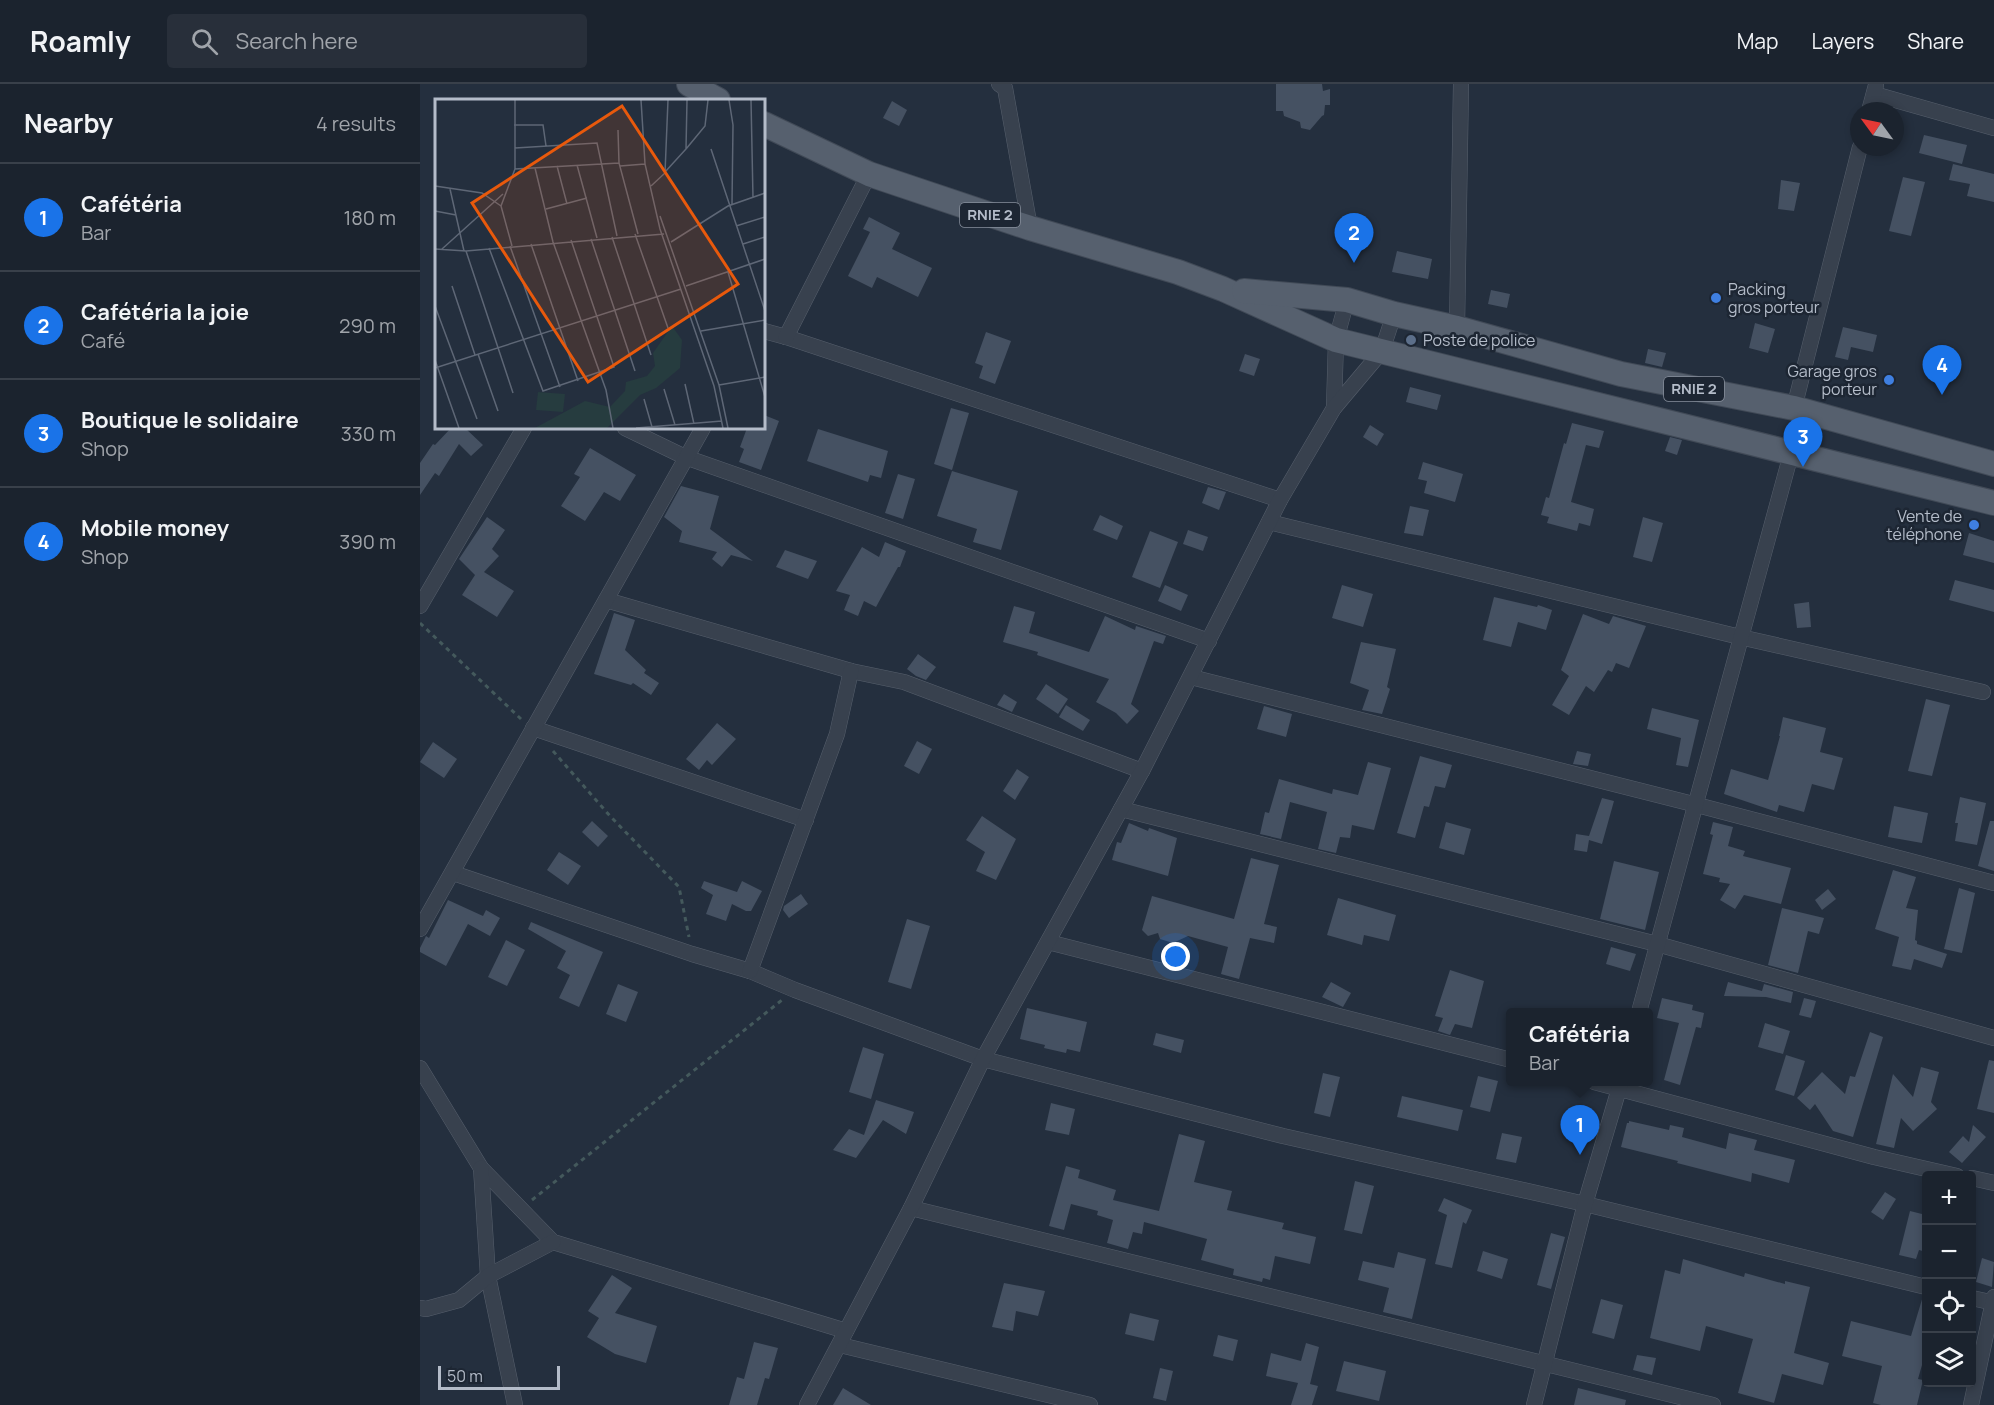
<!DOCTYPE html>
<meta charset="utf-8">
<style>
body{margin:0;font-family:Manrope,sans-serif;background:#282f3a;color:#f1f3f6}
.controls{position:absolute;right:18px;bottom:18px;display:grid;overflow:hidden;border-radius:6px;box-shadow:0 3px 9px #0003}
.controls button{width:54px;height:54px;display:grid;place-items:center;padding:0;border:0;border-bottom:2px solid #39404a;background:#1b232e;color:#f1f3f6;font:30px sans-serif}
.compass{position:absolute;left:1430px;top:18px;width:54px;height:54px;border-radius:50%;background:#1b232e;box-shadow:0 3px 9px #0003;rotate:303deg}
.scale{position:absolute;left:18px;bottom:15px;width:122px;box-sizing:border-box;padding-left:6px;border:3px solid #b4bcc9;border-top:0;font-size:16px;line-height:21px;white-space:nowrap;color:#b4bcc9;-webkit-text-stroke:4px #1d2633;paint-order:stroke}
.you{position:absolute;left:756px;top:873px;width:21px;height:21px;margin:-15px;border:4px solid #fff;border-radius:50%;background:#1a73e8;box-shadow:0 0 0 9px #1a73e833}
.badge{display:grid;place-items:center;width:39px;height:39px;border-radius:50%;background:#1a73e8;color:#fff;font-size:20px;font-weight:700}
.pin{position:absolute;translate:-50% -50px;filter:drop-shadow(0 2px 3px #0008)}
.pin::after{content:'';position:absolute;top:32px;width:21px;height:18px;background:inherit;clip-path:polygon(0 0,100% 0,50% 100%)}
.popup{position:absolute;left:1086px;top:924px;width:147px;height:78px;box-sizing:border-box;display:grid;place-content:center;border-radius:6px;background:#1b232e;filter:drop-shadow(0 2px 4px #0005);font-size:20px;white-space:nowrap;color:#a0a4aa}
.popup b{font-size:22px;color:#f1f3f6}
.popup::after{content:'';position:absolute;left:50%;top:100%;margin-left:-12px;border:12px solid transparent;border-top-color:#1b232e}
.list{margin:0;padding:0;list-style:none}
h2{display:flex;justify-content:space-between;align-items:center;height:78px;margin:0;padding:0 24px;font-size:26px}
h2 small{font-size:20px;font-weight:400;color:#a0a4aa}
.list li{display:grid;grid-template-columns:39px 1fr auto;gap:18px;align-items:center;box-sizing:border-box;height:108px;padding:0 24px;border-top:2px solid #39404a}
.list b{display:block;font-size:22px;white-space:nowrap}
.list p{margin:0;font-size:20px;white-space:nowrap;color:#a0a4aa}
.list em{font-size:20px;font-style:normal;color:#a0a4aa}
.icon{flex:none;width:33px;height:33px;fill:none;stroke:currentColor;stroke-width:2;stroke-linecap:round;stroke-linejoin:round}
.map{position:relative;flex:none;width:1574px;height:1321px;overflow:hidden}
header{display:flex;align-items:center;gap:36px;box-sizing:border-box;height:84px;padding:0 30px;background:#1b232e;border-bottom:2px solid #39404a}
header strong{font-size:28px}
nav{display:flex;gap:33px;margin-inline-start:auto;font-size:21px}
.search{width:420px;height:54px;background:#282f3a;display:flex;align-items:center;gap:15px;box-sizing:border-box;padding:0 21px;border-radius:6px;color:#a0a4aa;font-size:22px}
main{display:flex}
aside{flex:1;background:#1b232e}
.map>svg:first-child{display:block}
</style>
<header>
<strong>Roamly</strong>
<div class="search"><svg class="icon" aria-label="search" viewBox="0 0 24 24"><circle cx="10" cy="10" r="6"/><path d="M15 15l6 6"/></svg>Search here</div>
<nav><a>Map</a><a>Layers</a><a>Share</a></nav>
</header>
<main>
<aside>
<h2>Nearby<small>4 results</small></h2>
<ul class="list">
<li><span class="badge">1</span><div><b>Cafétéria</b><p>Bar</p></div><em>180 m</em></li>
<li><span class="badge">2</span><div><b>Cafétéria la joie</b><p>Café</p></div><em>290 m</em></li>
<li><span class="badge">3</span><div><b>Boutique le solidaire</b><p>Shop</p></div><em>330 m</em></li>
<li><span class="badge">4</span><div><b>Mobile money</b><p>Shop</p></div><em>390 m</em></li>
</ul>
</aside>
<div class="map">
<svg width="1574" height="1321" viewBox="0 0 1574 1321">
<rect width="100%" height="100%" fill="#242f3e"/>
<g fill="#455162">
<path d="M856,0H902L903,7L910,5V21H905L904,31L902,32L890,46L881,44L880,38L864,32L863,27H856Z"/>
<path d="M472,17L487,26L479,42L463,34Z"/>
<path d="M1504,51L1547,61L1542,80L1499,69Z"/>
<path d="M1533,80L1574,90V118L1547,112L1550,100L1529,96Z"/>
<path d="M1483,93L1505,98L1491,152L1469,147Z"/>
<path d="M1361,96L1380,99L1374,127L1358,125Z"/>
<path d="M449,133L480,149L472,165L512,184L498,213L457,193L452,204L428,192L450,148L443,145Z"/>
<path d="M977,167L1012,175L1008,195L972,188Z"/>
<path d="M1071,206L1090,210L1087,224L1068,220Z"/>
<path d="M1335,239L1355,245L1348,269L1329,264Z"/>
<path d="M1423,243L1457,251L1453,268L1431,263L1428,276L1415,273Z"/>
<path d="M566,248L591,257L575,300L559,294L563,282L555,279Z"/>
<path d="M1228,265L1246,269L1242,283L1225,279Z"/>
<path d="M825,270L840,275L834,292L819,287Z"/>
<path d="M990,303L1021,311L1017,326L986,318Z"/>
<path d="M531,324L549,329L532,386L514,380Z"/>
<path d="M344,331L359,337L341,386L319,378L324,365L320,363L327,344H344Z"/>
<path d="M1152,339L1184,347L1179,364L1166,361L1151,418L1174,425L1170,442L1159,439L1157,447L1127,439L1129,433L1121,431L1126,413L1129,414L1144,359L1146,360Z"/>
<path d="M950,341L964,350L957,362L943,353Z"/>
<path d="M31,344H45L63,361L51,372L39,360L19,392L15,389L0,411V379L13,360L15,361Z"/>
<path d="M398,345L468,367L461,394L450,391L448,398L387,377Z"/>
<path d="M1250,353L1262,356L1257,371L1245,367Z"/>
<path d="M170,364L216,391L200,417L184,408L165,437L141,422L160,393L154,390Z"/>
<path d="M1003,378L1043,390L1035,418L1004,409L1007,397L998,395Z"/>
<path d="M532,387L598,407L581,466L553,458L557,445L517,432Z"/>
<path d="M478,390L495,395L483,435L465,429Z"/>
<path d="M261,402L299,412L290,445L333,477L311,471L302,483L292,475L297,468L259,458L262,447L244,433Z"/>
<path d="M788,403L806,408L799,426L782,419Z"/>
<path d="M990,422L1009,426L1003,452L984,449Z"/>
<path d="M680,431L703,442L697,456L673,446Z"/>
<path d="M67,433L85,446L72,465L79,472L64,488L94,507L77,533L42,511L55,491L39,475Z"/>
<path d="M1223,433L1243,439L1232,478L1213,473Z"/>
<path d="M768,446L788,453L783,467L763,460Z"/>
<path d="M730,447L758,458L740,504L712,493Z"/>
<path d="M1549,449L1574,457V479L1543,471Z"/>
<path d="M465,458L486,467L480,483H478L456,523L444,517L438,532L424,526L430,511L416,507L442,463L459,473Z"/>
<path d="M365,466L397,477L388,495L356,483Z"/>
<path d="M1535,496L1574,506V528L1529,516Z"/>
<path d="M745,501L768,511L761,527L738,517Z"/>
<path d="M922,501L953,510L943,543L912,534Z"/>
<path d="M1074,513L1117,523L1118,521L1132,526L1126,546L1098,538L1091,563L1063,556Z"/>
<path d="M1389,518L1391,543L1377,544L1374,520Z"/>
<path d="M594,522L615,528L609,549L669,568L685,532L715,546L716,542L746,552L743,560L734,557L711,620L719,627L707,640L696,629L676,618L689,595L617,571L618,568L583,558Z"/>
<path d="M194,529L215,536L205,566L226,586L224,589L239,599L231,611L213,599L211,601L174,590Z"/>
<path d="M1163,530L1189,540L1193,532L1226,542L1209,584L1196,579L1192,588L1188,586L1174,608L1166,602L1149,631L1132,621L1149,592L1141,586Z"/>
<path d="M941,558L976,565L967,603L970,605L962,630L942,626L949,606L930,599Z"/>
<path d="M498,570L516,583L506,596L496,592L487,585Z"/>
<path d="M626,600L648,615L638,630L616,615Z"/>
<path d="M584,610L597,618L592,628L577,621Z"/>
<path d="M1506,615L1530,621L1512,692L1488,687Z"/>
<path d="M646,621L670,636L663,647L639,633Z"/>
<path d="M844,622L872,630L866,653L837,645Z"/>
<path d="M1232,624L1279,636L1268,683L1256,681L1261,654L1227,645Z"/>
<path d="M1363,633L1406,644L1400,668L1423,674L1414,706L1392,700L1384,728L1359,721L1357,728L1304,710L1311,685L1348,696L1360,652H1359Z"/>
<path d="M297,639L316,655L292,681L287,676L279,686L266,675Z"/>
<path d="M497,657L512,665L499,690L484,682Z"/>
<path d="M13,658L37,675L24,694L0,678Z"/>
<path d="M1157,667L1171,670L1168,682L1153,680Z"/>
<path d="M1000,672L1032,681L1025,704L1015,702L1009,723L1004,722L995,754L977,749Z"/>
<path d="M948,678L971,684L954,746L932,741L930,754L920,753L916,769L898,765L907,728L870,718L861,755L840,750L845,728L849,729L859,695L912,710L913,705L938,711Z"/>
<path d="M597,685L609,693L595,716L583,707Z"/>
<path d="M1540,713L1566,719L1557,761L1535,757L1538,739H1535Z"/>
<path d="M1182,714L1194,717L1182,760L1169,756L1167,768L1154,766L1156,750L1169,752Z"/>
<path d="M1474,722L1508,729L1502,759L1468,753Z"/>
<path d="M562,732L596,755L576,796L556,787L565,768L546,756Z"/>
<path d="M172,737L188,752L178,763L162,748Z"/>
<path d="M1570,737H1574V787L1558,782Z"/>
<path d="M1026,738L1051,745L1044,771L1019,764Z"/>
<path d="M1293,738L1313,743L1308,762L1325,767L1323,772L1371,784L1361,820L1324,811L1315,825L1300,816L1310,800L1299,798L1300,794L1283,790L1293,751L1290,750Z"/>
<path d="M709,739L728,747L729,744L757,754L748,792L692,776L697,758L701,759Z"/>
<path d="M139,768L161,782L148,801L127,786Z"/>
<path d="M831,774L859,781L844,840L857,843L854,859L830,854L819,895L801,890L808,863L768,852L753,859L740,855L738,849L728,852L722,846L732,812L814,835Z"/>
<path d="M1194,777L1239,788L1225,846L1180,835Z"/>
<path d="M1473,786L1496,793L1486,824L1498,826L1495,856L1497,857V860L1527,870L1522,884L1494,875L1491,886L1472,882L1479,853L1455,845Z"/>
<path d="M284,797L317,808L322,797L342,807L331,827H326L312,820L306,837L286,830L293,811L281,804Z"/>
<path d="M1539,804L1555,809L1542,869L1524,865Z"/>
<path d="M1408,805L1416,815L1402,826L1395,816Z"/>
<path d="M381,810L388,820L369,834L363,826L364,822Z"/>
<path d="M918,814L976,831L969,857L944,851L942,861L907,851Z"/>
<path d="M28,816L63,832L66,826L80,834L70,852L48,840L26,882L0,868V864L6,852L9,854Z"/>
<path d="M1362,824L1404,834L1399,850L1388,847L1378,889L1348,881Z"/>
<path d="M487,835L510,842L491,905L468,898Z"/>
<path d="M111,838L183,868L159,923L139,914L150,891L137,884L146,867L108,845Z"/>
<path d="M86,856L105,866L87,902L68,893Z"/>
<path d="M1191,863L1216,870L1210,887L1186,880Z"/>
<path d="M1030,886L1064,897L1052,944L1035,940L1030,951L1018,947L1023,934L1015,932Z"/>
<path d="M911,898L931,909L923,923L902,913Z"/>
<path d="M1308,898L1342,907L1344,900L1373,908L1371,919L1346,913L1304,912Z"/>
<path d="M198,900L218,908L206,938L186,930Z"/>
<path d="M1242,914L1273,921L1272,926L1284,929L1281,944L1276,943L1260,1001L1244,996L1259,939L1237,934Z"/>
<path d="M1384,914L1396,917L1391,934L1379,931Z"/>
<path d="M607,924L667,938L660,968L647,965L646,969L624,964L625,961L600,955Z"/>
<path d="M1345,939L1370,947L1363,970L1338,963Z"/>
<path d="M1450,948L1463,953L1433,1053L1413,1047L1395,1020L1390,1026L1377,1014L1402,988L1425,1010L1430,992L1435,993Z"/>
<path d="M736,949L764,956L761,969L733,961Z"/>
<path d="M443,963L464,970L451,1015L429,1008Z"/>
<path d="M1366,971L1385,977L1374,1012L1355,1006Z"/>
<path d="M1569,976L1574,977V1029L1557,1025Z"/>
<path d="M1501,983L1519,988L1511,1018L1517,1025L1493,1047L1481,1034L1474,1064L1456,1060L1473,990L1493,1013Z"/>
<path d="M903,989L920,993L910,1033L894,1029Z"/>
<path d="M1058,992L1078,997L1070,1028L1050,1023Z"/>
<path d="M982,1012L1043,1026L1038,1047L977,1033Z"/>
<path d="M456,1016L494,1028L486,1050L463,1036L436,1074L413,1066L429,1045L444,1051Z"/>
<path d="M631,1019L655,1025L649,1051L625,1046Z"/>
<path d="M1209,1037L1249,1046L1250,1041L1264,1044L1262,1053L1306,1065L1309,1049L1337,1056L1334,1066L1375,1076L1369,1099L1332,1089L1331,1098L1257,1079L1258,1077L1201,1063L1207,1039H1209Z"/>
<path d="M1553,1041L1566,1053L1542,1079L1529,1068L1543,1052L1549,1058Z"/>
<path d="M1082,1049L1102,1053L1096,1079L1076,1075Z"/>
<path d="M759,1050L785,1057L774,1098L812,1107L807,1126L864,1139L862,1145L896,1153L890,1180L855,1172L850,1196L843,1194L842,1198L813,1191L814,1185L781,1176L787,1155L724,1138L722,1150L713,1148L708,1165L687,1159L693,1136L677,1131L678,1127L651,1120L644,1146L629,1142L646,1082L660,1086L658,1094L696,1106L693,1116L739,1127Z"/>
<path d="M935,1097L954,1102L942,1150L924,1146Z"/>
<path d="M1465,1108L1476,1115L1463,1136L1451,1128Z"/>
<path d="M1024,1114L1052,1126L1046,1140L1043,1138L1032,1184L1015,1180L1027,1131L1018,1127Z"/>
<path d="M1490,1127L1506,1131V1168L1499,1166L1496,1175L1479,1171Z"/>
<path d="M1131,1149L1145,1153L1131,1205L1117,1201Z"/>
<path d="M1063,1167L1088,1175L1082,1195L1057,1187Z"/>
<path d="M978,1168L1006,1175L992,1235L963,1228L969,1204L938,1196L943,1177L974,1184Z"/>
<path d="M1562,1174L1574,1178L1572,1203L1556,1198Z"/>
<path d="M1263,1175L1324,1193L1325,1189L1365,1200V1197L1390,1203L1374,1269L1409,1279L1403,1301L1362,1290L1354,1319L1318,1309L1333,1255L1286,1242L1280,1267L1230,1254L1245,1186L1260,1190Z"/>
<path d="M192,1191L212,1204L195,1229L237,1242L226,1279L195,1270L167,1253L179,1234L168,1227Z"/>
<path d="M584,1199L625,1207L618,1232L596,1227L593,1247L572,1243Z"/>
<path d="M1503,1212L1506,1213V1267L1498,1295L1503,1296L1497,1321H1461L1453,1319L1462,1282L1422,1272L1431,1237L1491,1252Z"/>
<path d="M1181,1215L1203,1221L1194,1255L1172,1249Z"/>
<path d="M710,1229L739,1236L734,1257L705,1250Z"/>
<path d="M798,1251L818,1256L813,1277L793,1272Z"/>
<path d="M334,1258L358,1264L349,1295L345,1294L337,1321H309L317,1293L324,1295Z"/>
<path d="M886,1259L899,1263L890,1300L898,1302L892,1321H871L878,1299L846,1292L851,1269L881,1277Z"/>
<path d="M1217,1271L1236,1274L1232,1291L1213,1286Z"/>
<path d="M924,1277L966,1287L959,1317L916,1307Z"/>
<path d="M740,1284L753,1287L746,1317L733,1314Z"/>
<path d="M423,1304L451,1321H413Z"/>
<path d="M1158,1304L1206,1316L1205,1321H1154Z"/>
</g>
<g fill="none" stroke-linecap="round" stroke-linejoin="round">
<defs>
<g id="minor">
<path d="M579,0L585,4L610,144"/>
<path d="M1454,10L1574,44"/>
<path d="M1449,27L1456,1"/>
<path d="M1037,244L1041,0"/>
<path d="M344,247L366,253L860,416"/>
<path d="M366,253L449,90"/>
<path d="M914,324L916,256L927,216"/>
<path d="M1374,324L1440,63"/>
<path d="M205,344L265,373L789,557"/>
<path d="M849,438L1320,553L1563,608"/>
<path d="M186,516L431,587L484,598L722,687"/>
<path d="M0,522L104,344"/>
<path d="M771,593L1277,721L1574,799"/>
<path d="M113,644L386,736"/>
<path d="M701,725L1237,860L1574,954"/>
<path d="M33,789L272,870L330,887L375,906L563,975L863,1052L1165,1120L1506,1203"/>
<path d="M0,845L283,344"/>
<path d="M628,858L1091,976"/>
<path d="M330,887L417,650L431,587"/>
<path d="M1219,928L1371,370"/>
<path d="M0,984L61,1084L133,1158L426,1247"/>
<path d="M1174,998L1454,1073L1537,1092"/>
<path d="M61,1084L68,1192L95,1321"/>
<path d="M1552,1094L1574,1099"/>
<path d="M491,1124L1293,1321"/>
<path d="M1552,1214L1574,1219"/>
<path d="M0,1224L6,1225L39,1216L68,1192L133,1158"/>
<path d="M420,1261L670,1321"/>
<path d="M387,1321L491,1124L563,975L722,687L860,416L914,324L962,267L974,230"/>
<path d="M1114,1321L1165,1120L1201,998"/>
<path d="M1551,1321L1574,1213"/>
</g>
<g id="primary">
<path d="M269,0L298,16"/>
<path d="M344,40L449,90L610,144L758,188L803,205L916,256L1574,419"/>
<path d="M824,207L927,216L974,230L1037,244L1201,290L1374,324L1574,380"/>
</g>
</defs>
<use href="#minor" stroke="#565f6c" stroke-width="16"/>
<use href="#primary" stroke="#414a57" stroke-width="26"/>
<g stroke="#44595c" stroke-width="3" stroke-dasharray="4.5 4.5" stroke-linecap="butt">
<path d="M0,539L101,635"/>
<path d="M133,667L190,732L259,803L269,853"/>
<path d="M112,1116L362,916"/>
</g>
<use href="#minor" stroke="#38414e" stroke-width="15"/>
<use href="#primary" stroke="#56606e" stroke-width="24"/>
</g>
<g fill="#3f7fe0" stroke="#1d2633" stroke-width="2">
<circle cx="1296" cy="214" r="6"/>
<circle cx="1469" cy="296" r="6"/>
<circle cx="1554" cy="441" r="6"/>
</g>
<circle fill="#5c6f8a" stroke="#1d2633" stroke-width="2" cx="991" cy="256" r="6"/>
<g text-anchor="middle" stroke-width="5" stroke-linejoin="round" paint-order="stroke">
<g fill="#1d2633" stroke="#878f9c" stroke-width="1.5">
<rect x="540" y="119" width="60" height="24" rx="4.5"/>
<rect x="1244" y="293" width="60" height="24" rx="4.5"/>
</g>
<g font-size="15" font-weight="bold" fill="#b4bcc9">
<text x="570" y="136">RNIE 2</text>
<text x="1274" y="310">RNIE 2</text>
</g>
<g font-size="16" fill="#b4bcc9" stroke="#1d2633" text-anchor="start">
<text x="1308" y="211">Packing<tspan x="1308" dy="18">gros porteur</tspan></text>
<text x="1003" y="262">Poste de police</text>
<text x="1457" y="293" text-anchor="end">Garage gros<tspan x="1457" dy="18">porteur</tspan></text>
<text x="1542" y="438" text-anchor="end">Vente de<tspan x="1542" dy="18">téléphone</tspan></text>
</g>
</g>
<g transform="translate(15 15)">
<rect width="330" height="330" fill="#242f3e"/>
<path d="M103,293L130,295L128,313L101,311Z" fill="#263c3f"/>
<path d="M237,227L247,241L245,269L221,289L205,296L172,329H100L150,302L175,308L190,292L191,283L212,277L220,267L218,254Z" fill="#263c3f"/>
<path fill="none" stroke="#5e6776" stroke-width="1.5" d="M80,1V70M206,1L210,65L225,130L279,287L288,329M294,1L298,26L297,105M316,1L318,99M79,26H108L111,47M183,31L184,64L203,135M80,49L162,44L182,137M251,50L270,27L273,1M276,50L330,212M142,66L162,139M122,67L132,105M185,67L210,65M100,69L118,143L171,291L178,329M230,73L251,50L252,1M0,87L47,94L66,107M216,87L230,74L233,1M15,90L29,152M111,110L152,99M0,112L21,116M225,117L284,286L293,329M301,127L330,118M200,135L233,229M177,138L216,256M156,140L200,272M236,143L293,107L330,94M96,145L143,282M308,145L330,138M75,147L125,288M77,147L66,107L80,70L184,64M54,149L108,292L179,268L136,141M0,150L31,152L229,135M7,150L68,95M31,152L78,294M293,173L330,298M17,187L40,256M251,187L330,160M0,207L42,320M266,232L330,221M43,255L63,312M0,261L24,329M0,269L246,190M250,285L259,325M284,286L330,278M229,290L240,326M209,300L217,328M201,329L287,322"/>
<path fill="#e8590c" fill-opacity="0.15" stroke="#e8590c" stroke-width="3" d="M187,7L303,185L153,283L37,104Z"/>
<rect width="330" height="330" fill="none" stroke="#b4bcc9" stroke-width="3"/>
</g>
</svg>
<div class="controls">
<button>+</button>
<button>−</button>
<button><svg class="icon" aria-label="locate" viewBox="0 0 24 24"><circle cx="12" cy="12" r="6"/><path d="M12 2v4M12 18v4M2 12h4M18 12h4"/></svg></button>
<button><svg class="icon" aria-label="layers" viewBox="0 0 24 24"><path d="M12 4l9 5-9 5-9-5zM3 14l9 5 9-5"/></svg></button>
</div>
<svg class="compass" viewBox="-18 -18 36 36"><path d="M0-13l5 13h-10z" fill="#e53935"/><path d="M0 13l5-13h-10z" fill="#a0a4aa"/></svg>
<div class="scale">50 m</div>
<div class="you"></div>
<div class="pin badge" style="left:1160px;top:1071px">1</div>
<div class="popup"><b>Cafétéria</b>Bar</div>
<div class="pin badge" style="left:934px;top:179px">2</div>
<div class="pin badge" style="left:1383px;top:383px">3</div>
<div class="pin badge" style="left:1522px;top:311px">4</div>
</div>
</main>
